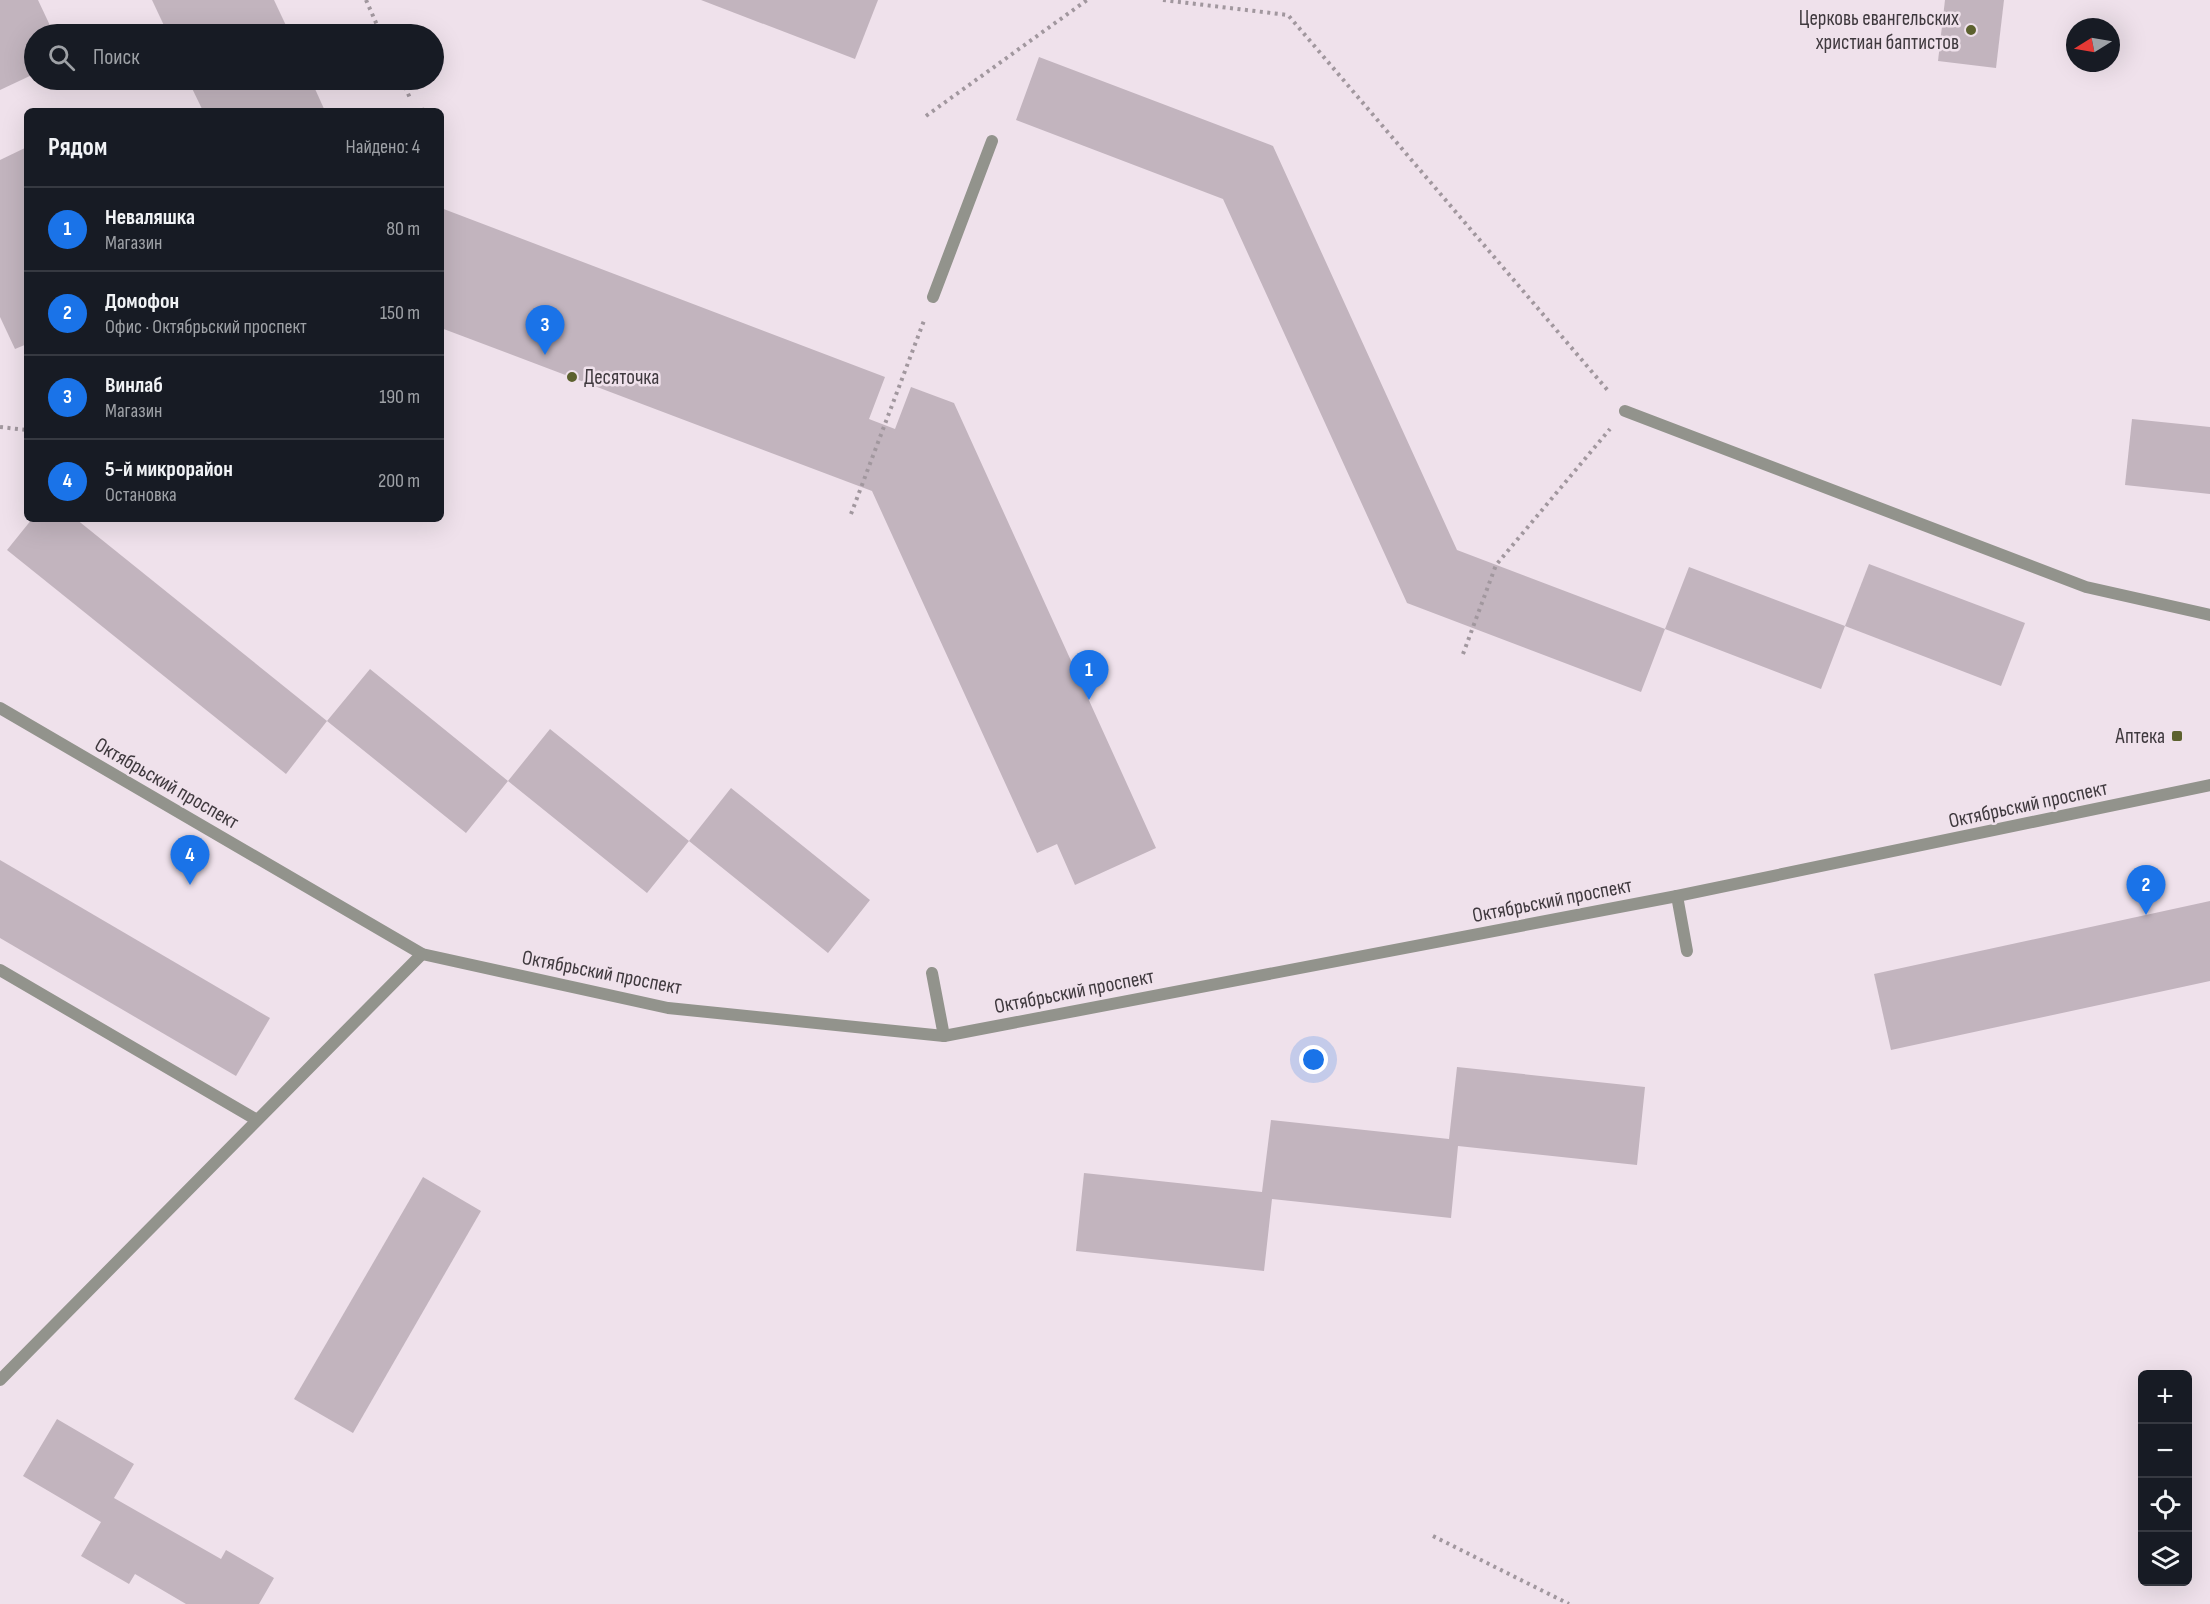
<!DOCTYPE html>
<html lang="ru">
<meta charset="utf-8">
<style>
body{margin:0;font-family:"Sofia Sans Condensed",sans-serif;background:#242831;color:#f1f3f6}
.controls{position:absolute;right:18px;bottom:18px;display:grid;overflow:hidden;border-radius:9px;box-shadow:0 6px 24px #0002}
.controls button{width:54px;height:54px;display:grid;place-items:center;padding:0;border:0;border-bottom:2px solid #363941;background:#171b24;color:#f1f3f6;font:30px sans-serif}
.compass{position:absolute;left:2066px;top:18px;width:54px;height:54px;border-radius:50%;background:#171b24;box-shadow:0 6px 24px #0002;rotate:259deg}
.you{position:absolute;left:1314px;top:1060px;width:21px;height:21px;margin:-15px;border:4px solid #fff;border-radius:50%;background:#1a73e8;box-shadow:0 0 0 9px #1a73e833}
.badge{display:grid;place-items:center;width:39px;height:39px;border-radius:50%;background:#1a73e8;color:#fff;font-size:20px;font-weight:700}
.pin{position:absolute;translate:-50% -50px;filter:drop-shadow(0 2px 3px #0008)}
.pin::after{content:'';position:absolute;top:32px;width:21px;height:18px;background:inherit;clip-path:polygon(0 0,100% 0,50% 100%)}
.list{margin:0;padding:0;list-style:none}
h2{display:flex;justify-content:space-between;align-items:center;height:78px;margin:0;padding:0 24px;font-size:26px}
h2 small{font-size:20px;font-weight:400;color:#9ea1a6}
.list li{display:grid;grid-template-columns:39px 1fr auto;gap:18px;align-items:center;box-sizing:border-box;height:84px;padding:0 24px;border-top:2px solid #363941}
.list b{display:block;font-size:22px;white-space:nowrap}
.list p{margin:0;font-size:20px;white-space:nowrap;color:#9ea1a6}
.list em{font-size:20px;font-style:normal;color:#9ea1a6}
.icon{flex:none;width:33px;height:33px;fill:none;stroke:currentColor;stroke-width:2;stroke-linecap:round;stroke-linejoin:round}
.map{position:relative;flex:none;width:2210px;height:1604px;overflow:hidden}
.search{position:absolute;background:#171b24;box-shadow:0 6px 24px #0002;left:24px;top:24px;width:420px;height:66px;display:flex;align-items:center;gap:15px;box-sizing:border-box;padding:0 21px;border-radius:33px;color:#9ea1a6;font-size:22px}
.panel{position:absolute;background:#171b24;box-shadow:0 6px 24px #0002;left:24px;top:108px;width:420px;height:414px;border-radius:9px}
.map>svg:first-child{display:block}
</style>
<div class="map">
<svg width="2210" height="1604" viewBox="0 0 2210 1604">
<rect width="100%" height="100%" fill="#efe1eb"/>
<g fill="#c2b4be">
<path d="M0,0H38L54,34H34V74L0,90Z"/>
<path d="M152,0H274L290,34H168Z"/>
<path d="M701,0H878L855,59Z"/>
<path d="M1945,0H2004L1996,68L1938,61Z"/>
<path d="M1039,57L1273,146L1457,550L1665,629L1689,567L1845,626L1821,689L1665,629L1641,692L1407,603L1223,199L1016,120Z"/>
<path d="M188,80H311L325,111H203Z"/>
<path d="M27,147V344L15,349L0,317V160Z"/>
<path d="M441,208L885,377L869,419L895,429L911,387L954,403L1156,848L1075,885L1057,844L1037,853L872,491L441,328Z"/>
<path d="M2132,419L2210,427V494L2125,485Z"/>
<path d="M32,519H76L327,721L286,774L7,550Z"/>
<path d="M1869,564L2025,623L2001,686L1845,626Z"/>
<path d="M370,669L508,781L550,729L689,841L731,788L870,900L828,953L689,841L647,893L508,781L466,833L327,721Z"/>
<path d="M0,860L270,1018L236,1076L0,938Z"/>
<path d="M2210,901V981L1891,1050L1874,974Z"/>
<path d="M1457,1067L1645,1087L1637,1165L1458,1146L1451,1218L1272,1199L1264,1271L1076,1251L1084,1173L1262,1192L1271,1120L1449,1139Z"/>
<path d="M423,1177L481,1211L353,1433L294,1399Z"/>
<path d="M57,1419L134,1464L114,1498L221,1559L226,1550L274,1578L259,1604H186L135,1574L129,1584L81,1556L101,1522L23,1476Z"/>
</g>
<g fill="none" stroke-linecap="round" stroke-linejoin="round">
<g stroke="#a1979e" stroke-width="4" stroke-dasharray="3 4.5" stroke-linecap="butt">
<path d="M366,0L381,34"/>
<path d="M1163,0L1288,15L1610,393"/>
<path d="M402,80L410,98"/>
<path d="M424,111L426,104"/>
<path d="M926,116L1087,0"/>
<path d="M0,427L27,430"/>
<path d="M851,514L925,318"/>
<path d="M1463,654L1496,565L1610,429"/>
<path d="M1433,1536L1569,1604"/>
</g>
<g stroke="#92938c" stroke-width="12">
<path d="M933,297L992,141"/>
<path d="M1625,411L2086,587L2210,615"/>
<path d="M1677,896L1687,951"/>
<path d="M0,970L257,1120"/>
<path d="M932,973L944,1036"/>
<path d="M0,1380L422,954"/>
</g>
<path stroke="#92938c" stroke-width="12" d="M0,708L422,954L668,1008L944,1036L1677,896L2210,785"/>
</g>
<g fill="#5c612e" stroke="#efe1eb" stroke-width="2">
<circle cx="1971" cy="30" r="6"/>
<circle cx="572" cy="377" r="6"/>
<rect x="2171" y="730" width="12" height="12" rx="3"/>
</g>
<g text-anchor="middle" stroke-width="5" stroke-linejoin="round" paint-order="stroke">
<g font-size="21" fill="#3f393e" stroke="#efe1eb" text-anchor="end">
<text x="1959" y="25">Церковь евангельских<tspan x="1959" dy="24">христиан баптистов</tspan></text>
<text x="584" y="384" text-anchor="start">Десяточка</text>
<text x="2165" y="743">Аптека</text>
</g>
<g font-size="21" fill="#3f393e" stroke="#efe1eb">
<text transform="translate(167 783) rotate(30)" y="7">Октябрьский проспект</text>
<text transform="translate(2028 804) rotate(-12)" y="7">Октябрьский проспект</text>
<text transform="translate(1552 900) rotate(-11)" y="7">Октябрьский проспект</text>
<text transform="translate(602 972) rotate(11)" y="7">Октябрьский проспект</text>
<text transform="translate(1074 991) rotate(-11)" y="7">Октябрьский проспект</text>
</g>
</g>
</svg>
<div class="controls">
<button>+</button>
<button>−</button>
<button><svg class="icon" aria-label="locate" viewBox="0 0 24 24"><circle cx="12" cy="12" r="6"/><path d="M12 2v4M12 18v4M2 12h4M18 12h4"/></svg></button>
<button><svg class="icon" aria-label="layers" viewBox="0 0 24 24"><path d="M12 4l9 5-9 5-9-5zM3 14l9 5 9-5"/></svg></button>
</div>
<svg class="compass" viewBox="-18 -18 36 36"><path d="M0-13l5 13h-10z" fill="#e53935"/><path d="M0 13l5-13h-10z" fill="#9ea1a6"/></svg>
<div class="you"></div>
<div class="pin badge" style="left:1089px;top:700px">1</div>
<div class="pin badge" style="left:2146px;top:915px">2</div>
<div class="pin badge" style="left:545px;top:355px">3</div>
<div class="pin badge" style="left:190px;top:885px">4</div>
<div class="search"><svg class="icon" aria-label="search" viewBox="0 0 24 24"><circle cx="10" cy="10" r="6"/><path d="M15 15l6 6"/></svg>Поиск</div>
<section class="panel">
<h2>Рядом<small>Найдено: 4</small></h2>
<ul class="list">
<li><span class="badge">1</span><div><b>Неваляшка</b><p>Магазин</p></div><em>80 m</em></li>
<li><span class="badge">2</span><div><b>Домофон</b><p>Офис · Октябрьский проспект</p></div><em>150 m</em></li>
<li><span class="badge">3</span><div><b>Винлаб</b><p>Магазин</p></div><em>190 m</em></li>
<li><span class="badge">4</span><div><b>5-й микрорайон</b><p>Остановка</p></div><em>200 m</em></li>
</ul>
</section>
</div>
